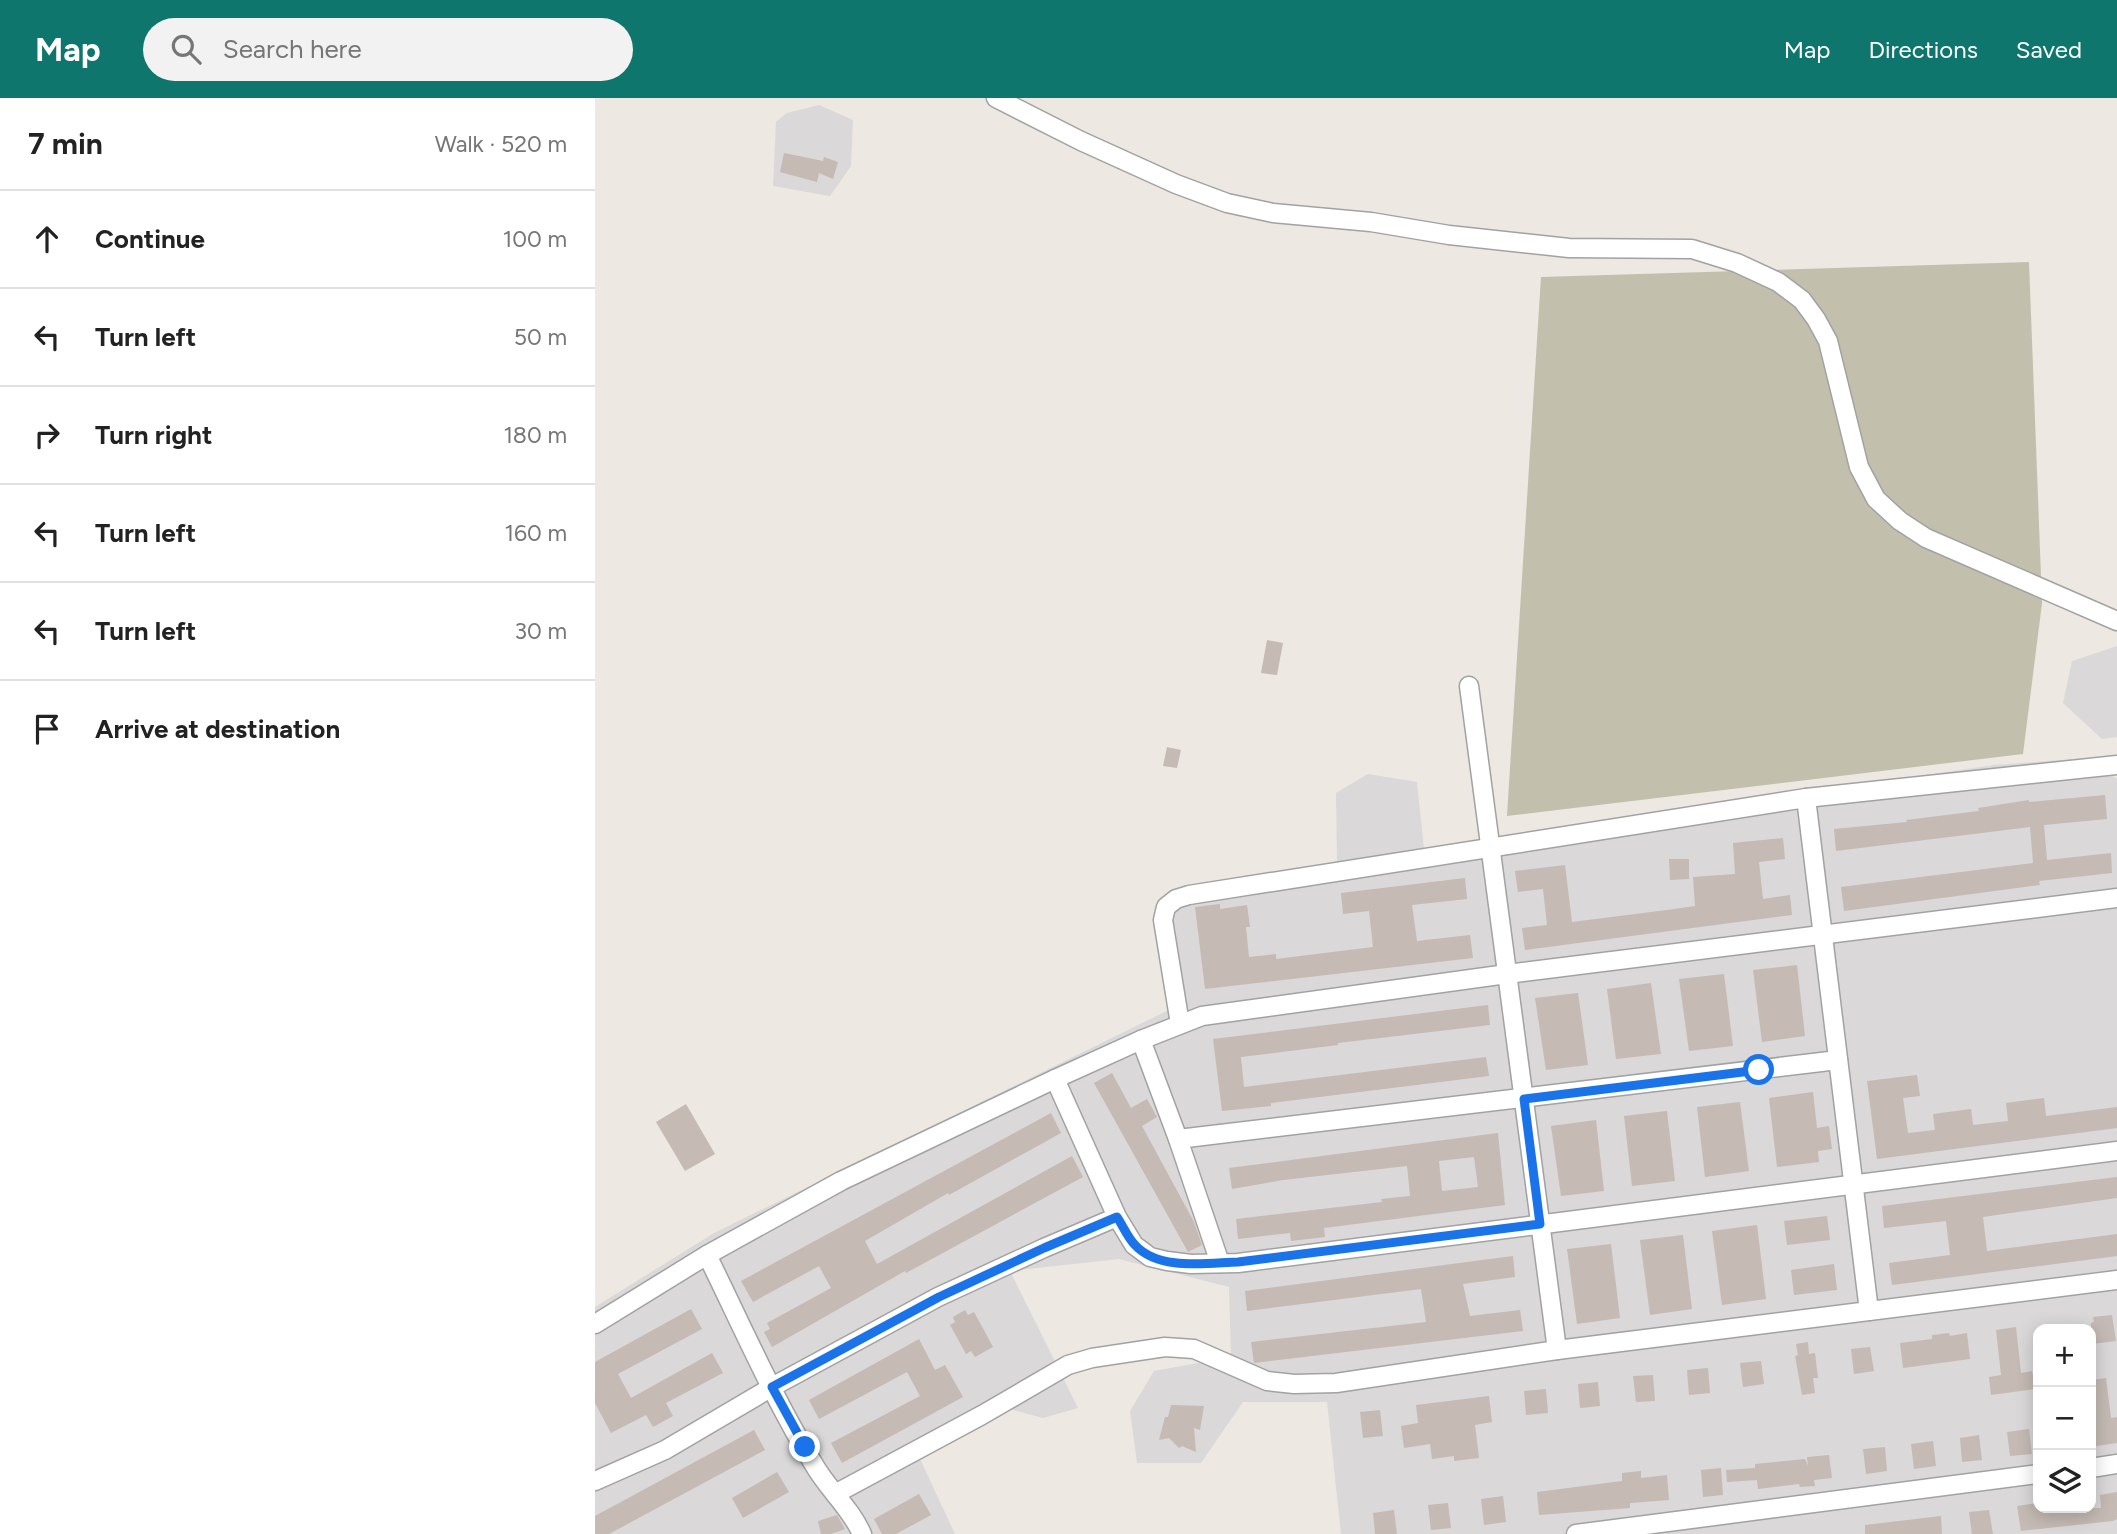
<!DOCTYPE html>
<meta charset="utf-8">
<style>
body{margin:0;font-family:Figtree,sans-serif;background:#f2f2f2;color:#222}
.controls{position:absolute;right:21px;bottom:21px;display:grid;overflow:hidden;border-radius:14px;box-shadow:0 4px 18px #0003}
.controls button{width:63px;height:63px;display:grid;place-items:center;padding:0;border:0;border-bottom:2px solid #e0e0e0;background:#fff;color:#222;font:35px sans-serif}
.stop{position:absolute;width:21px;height:21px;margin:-16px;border:5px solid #1a73e8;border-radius:50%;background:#fff}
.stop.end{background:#1a73e8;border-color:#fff;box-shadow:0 2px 7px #0008}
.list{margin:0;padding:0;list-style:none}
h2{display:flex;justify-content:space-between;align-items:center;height:91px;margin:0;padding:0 28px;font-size:30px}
h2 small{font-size:23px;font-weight:400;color:#767676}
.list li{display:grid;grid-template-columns:46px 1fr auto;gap:21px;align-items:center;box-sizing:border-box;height:98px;padding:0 28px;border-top:2px solid #e0e0e0}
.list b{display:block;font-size:26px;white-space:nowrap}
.list em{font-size:23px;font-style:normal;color:#767676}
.icon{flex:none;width:38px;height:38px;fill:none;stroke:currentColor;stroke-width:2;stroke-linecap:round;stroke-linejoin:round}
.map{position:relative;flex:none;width:1522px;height:1436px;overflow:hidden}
header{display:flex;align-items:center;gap:42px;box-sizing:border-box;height:98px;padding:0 35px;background:#0f766e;color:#fff}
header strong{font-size:33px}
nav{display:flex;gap:38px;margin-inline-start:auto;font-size:24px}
.search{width:490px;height:63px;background:#f2f2f2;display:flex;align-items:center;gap:18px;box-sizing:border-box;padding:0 24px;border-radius:38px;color:#767676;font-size:26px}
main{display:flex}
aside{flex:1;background:#fff}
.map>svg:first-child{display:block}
</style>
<header>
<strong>Map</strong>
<div class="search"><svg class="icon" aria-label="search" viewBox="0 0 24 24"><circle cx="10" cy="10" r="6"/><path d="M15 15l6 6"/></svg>Search here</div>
<nav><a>Map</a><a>Directions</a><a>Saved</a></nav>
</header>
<main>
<aside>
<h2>7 min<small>Walk · 520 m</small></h2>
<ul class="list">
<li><svg class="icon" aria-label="ahead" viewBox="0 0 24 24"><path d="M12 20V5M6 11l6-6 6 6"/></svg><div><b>Continue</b></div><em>100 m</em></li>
<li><svg class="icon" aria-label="left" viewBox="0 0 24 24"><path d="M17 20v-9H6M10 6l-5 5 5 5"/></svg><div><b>Turn left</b></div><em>50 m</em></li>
<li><svg class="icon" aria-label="right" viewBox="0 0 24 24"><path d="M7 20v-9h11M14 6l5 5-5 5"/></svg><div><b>Turn right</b></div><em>180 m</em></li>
<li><svg class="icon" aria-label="left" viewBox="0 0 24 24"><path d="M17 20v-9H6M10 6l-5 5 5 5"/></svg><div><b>Turn left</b></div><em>160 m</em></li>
<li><svg class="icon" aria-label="left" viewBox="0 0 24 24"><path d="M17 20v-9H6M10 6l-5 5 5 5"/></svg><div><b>Turn left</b></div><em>30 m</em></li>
<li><svg class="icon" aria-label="arrive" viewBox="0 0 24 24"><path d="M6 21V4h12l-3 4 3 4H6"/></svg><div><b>Arrive at destination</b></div></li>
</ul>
</aside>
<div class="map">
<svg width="1522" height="1436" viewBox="0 0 1522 1436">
<rect width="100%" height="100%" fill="#ede8e1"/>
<g fill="#dad8d8" fill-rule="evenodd">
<path d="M224,7L258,22L256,68L235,98L178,88L181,24L192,15Z"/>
<path d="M1522,548V639L1507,641L1468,605L1477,563Z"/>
<path d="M1492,660L1522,681V1436H746L732,1304H648L606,1365H542L535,1313L559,1273L636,1259L634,1189L524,1161L415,1173L483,1310L448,1320L392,1305L318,1346L360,1436H0V1209L119,1135L588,905L573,798L742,764L741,695L773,676L822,684L829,751L1399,667ZM1443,1231H1496V1410H1443Z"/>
</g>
<path fill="#c2c0ac" d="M1434,164L1447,505L1428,656L912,718L946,179Z"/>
<g fill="#c5bab4" fill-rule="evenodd">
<path d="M189,55L228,63L229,59L243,64L238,81L224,75L222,84L185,74Z"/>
<path d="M672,542L688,545L682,577L666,575Z"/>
<path d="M572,649L586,652L582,670L568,668Z"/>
<path d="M1510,697L1512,721L1449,727L1452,762L1516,755L1517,775L1444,783L1445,787L1249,813L1246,789L1438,765L1435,729L1241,753L1239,731L1312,724L1311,722L1384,713L1383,710L1434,702V704Z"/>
<path d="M1188,740L1190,761L1164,764L1168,801L1195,797L1197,817L930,852L927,830L952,827L948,791L923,794L920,773L970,767L977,824L1072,812L1100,808L1098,779L1140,776L1138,745Z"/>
<path d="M1074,761H1094V781L1075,782Z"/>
<path d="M870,780L872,801L817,807L822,843L875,837L878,860L610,891L600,809L625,806V811L652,807L655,829H651L654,859L681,856V861L778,849L774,813L748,816L746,795Z"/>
<path d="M1202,867L1210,938L1167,944L1158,872Z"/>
<path d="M1129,876L1138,948L1094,953L1084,881Z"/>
<path d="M1056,885L1066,956L1021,961L1012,891Z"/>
<path d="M983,895L993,967L951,972L940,900Z"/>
<path d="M893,907L895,927L743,945V947L646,959L649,989L891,959L894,978L676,1005V1008L627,1013L618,941Z"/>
<path d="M517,975L536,1010L552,1001L562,1019L547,1028L599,1124L607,1147L593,1154L499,985Z"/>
<path d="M1322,977L1325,998L1308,1000L1313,1035L1340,1032L1338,1016L1376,1011L1378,1027L1413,1023L1411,1005L1449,1000L1451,1018L1522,1009V1030L1282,1061L1272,983Z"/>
<path d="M1218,994L1222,1030L1234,1028L1237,1051L1223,1053L1224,1064L1182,1069L1174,1000Z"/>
<path d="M1145,1004L1154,1073L1110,1079L1102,1009Z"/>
<path d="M91,1006L120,1056L90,1073L61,1024Z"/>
<path d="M1072,1013L1080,1083L1037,1088L1029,1018Z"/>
<path d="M456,1015L466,1035L354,1097L353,1095L270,1143L282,1166L477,1058L488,1079L311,1175L310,1173L177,1249L169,1234L175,1231L172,1225L236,1190L224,1168L158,1204L146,1183Z"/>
<path d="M1001,1022L1009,1093L966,1098L956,1028Z"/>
<path d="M903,1035L910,1107L729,1130L730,1139L696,1143L695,1135L643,1141L641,1121L787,1104L786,1101L815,1098L812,1068L688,1082L637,1091L634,1070ZM879,1059L883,1089L847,1093L844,1063Z"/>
<path d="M1522,1079V1100L1388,1119L1392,1153L1522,1136V1158L1297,1187L1294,1165L1355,1157L1351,1123L1289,1130L1287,1108Z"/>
<path d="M1232,1118L1235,1142L1192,1147L1189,1123Z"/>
<path d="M1162,1127L1171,1201L1127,1207L1117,1133Z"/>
<path d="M1088,1137L1097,1211L1055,1217L1045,1142Z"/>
<path d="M1016,1146L1025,1220L982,1226L972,1151Z"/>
<path d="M918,1158L920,1179L868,1186L875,1218L925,1212L928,1233L659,1265L656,1244L831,1224L826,1191L652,1213L650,1193Z"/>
<path d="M1239,1166L1242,1192L1199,1197L1196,1172Z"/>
<path d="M96,1211L107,1231L23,1276L36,1300L117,1255L128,1275L71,1305L78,1318L58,1329L51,1317L16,1335L0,1305V1264Z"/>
<path d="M370,1212L373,1217L379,1214L398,1249L380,1259L376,1253L371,1256L355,1227L360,1224L358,1219Z"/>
<path d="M1517,1217L1521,1243L1496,1246V1225L1499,1224L1498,1219Z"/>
<path d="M1421,1229L1426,1275L1437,1273L1441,1291L1396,1297L1394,1279L1406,1277L1401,1232Z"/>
<path d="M1354,1235L1355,1238L1372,1235L1375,1261L1308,1270L1305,1245L1337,1241V1237Z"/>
<path d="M324,1241L340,1272L350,1267L368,1299L247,1365L236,1345L325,1298L312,1274L224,1321L214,1302Z"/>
<path d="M1213,1244L1214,1256L1220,1255L1223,1280H1218L1220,1295L1207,1297L1200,1258L1203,1257L1201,1246Z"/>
<path d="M1275,1249L1279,1273L1259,1276L1256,1251Z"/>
<path d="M1166,1263L1169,1286L1148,1289L1145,1265Z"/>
<path d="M1113,1270L1115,1295L1094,1297L1092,1272Z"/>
<path d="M1058,1277L1060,1303L1041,1304L1038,1278Z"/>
<path d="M1511,1280L1516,1320L1522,1319V1345L1501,1348L1500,1339L1496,1340V1282Z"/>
<path d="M1003,1284L1005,1308L985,1310L983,1286Z"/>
<path d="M951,1291L953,1315L931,1317L929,1293Z"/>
<path d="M894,1298L897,1324L880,1327L884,1360L859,1363V1358L837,1361L835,1346L809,1350L806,1328L823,1325L821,1307Z"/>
<path d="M576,1307L609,1308L605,1332L599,1330L601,1354L587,1348L584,1350L574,1340L564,1342L570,1319H573Z"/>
<path d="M785,1312L788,1338L768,1340L765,1314Z"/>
<path d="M1434,1331L1437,1356L1415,1358L1412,1334Z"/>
<path d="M159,1332L170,1352L14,1436H0V1418Z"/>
<path d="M1384,1337L1387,1362L1367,1364L1365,1340Z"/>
<path d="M1338,1343L1341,1368L1319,1371L1316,1346Z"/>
<path d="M1290,1349L1292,1373L1271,1376L1268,1351Z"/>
<path d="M1234,1357L1237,1380L1219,1382L1220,1388L1205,1389L1204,1386L1163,1391L1162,1382L1132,1384L1131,1372L1160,1370V1366L1210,1361L1213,1368L1212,1359Z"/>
<path d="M1126,1370L1128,1397L1108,1399L1106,1372Z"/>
<path d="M1046,1373V1380L1072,1377L1074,1402L1035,1405V1410L944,1417L942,1394L1027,1383V1375Z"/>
<path d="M182,1374L194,1394L148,1420L137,1400Z"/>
<path d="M1522,1394V1421L1518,1423L1426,1433L1422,1408L1442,1405V1410H1506L1505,1397Z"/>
<path d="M324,1396L336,1417L301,1436H287L279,1421Z"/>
<path d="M908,1398L911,1424L889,1427L886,1401Z"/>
<path d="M853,1405L856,1430L836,1432L833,1407Z"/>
<path d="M799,1412L802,1436H780L778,1415Z"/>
<path d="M1394,1412L1398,1436H1377L1374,1414Z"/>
<path d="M242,1417L250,1431L236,1436H226L223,1423Z"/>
<path d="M1346,1418L1347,1436H1270V1427Z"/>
</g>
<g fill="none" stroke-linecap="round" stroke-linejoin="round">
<defs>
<g id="minor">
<path d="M401,0L486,43L581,86L632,105L678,115L776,124L854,137L974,150L1097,151L1142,165L1183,184L1207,202L1221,221L1233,243L1264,369L1281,401L1305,423L1331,440L1522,523"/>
<path d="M874,588L962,1252"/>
<path d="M1211,700L1274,1213"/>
<path d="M585,926L568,822L571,809L581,801L594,797L1211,700L1522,667"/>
<path d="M546,942L583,1041L625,1165"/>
<path d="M460,981L522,1119L539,1147L555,1159L572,1163L596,1166L643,1165L1522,1053"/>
<path d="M583,1041L1243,962"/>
<path d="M112,1157C147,1228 179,1302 221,1370C235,1393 256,1411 267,1436"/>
<path d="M0,1226L112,1157L246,1083L460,981L546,942L607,918L912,876L1522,800"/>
<path d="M1496,1370L1522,1366"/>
<path d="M0,1383L70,1352L177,1289L343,1199L449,1150L522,1119"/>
<path d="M240,1396L387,1317L473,1267L497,1260L570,1249L599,1251L672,1283L699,1286L741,1285L962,1252L1522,1182"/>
<path d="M981,1436L1443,1376"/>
</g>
</defs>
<use href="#minor" stroke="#a2a2a2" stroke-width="21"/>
<use href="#minor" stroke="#fff" stroke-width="18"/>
</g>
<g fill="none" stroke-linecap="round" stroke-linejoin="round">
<path stroke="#1a73e8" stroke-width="9" d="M210,1349L177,1289L344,1199L449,1150L522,1119C528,1128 533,1140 540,1147C564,1173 611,1165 643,1164L945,1126L929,1001L1164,972"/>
</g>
</svg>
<div class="controls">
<button>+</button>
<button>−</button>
<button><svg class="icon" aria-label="layers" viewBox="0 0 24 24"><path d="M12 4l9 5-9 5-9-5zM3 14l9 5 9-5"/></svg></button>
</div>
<div class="stop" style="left:1164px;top:972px"></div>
<div class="stop end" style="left:210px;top:1349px"></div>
</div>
</main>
